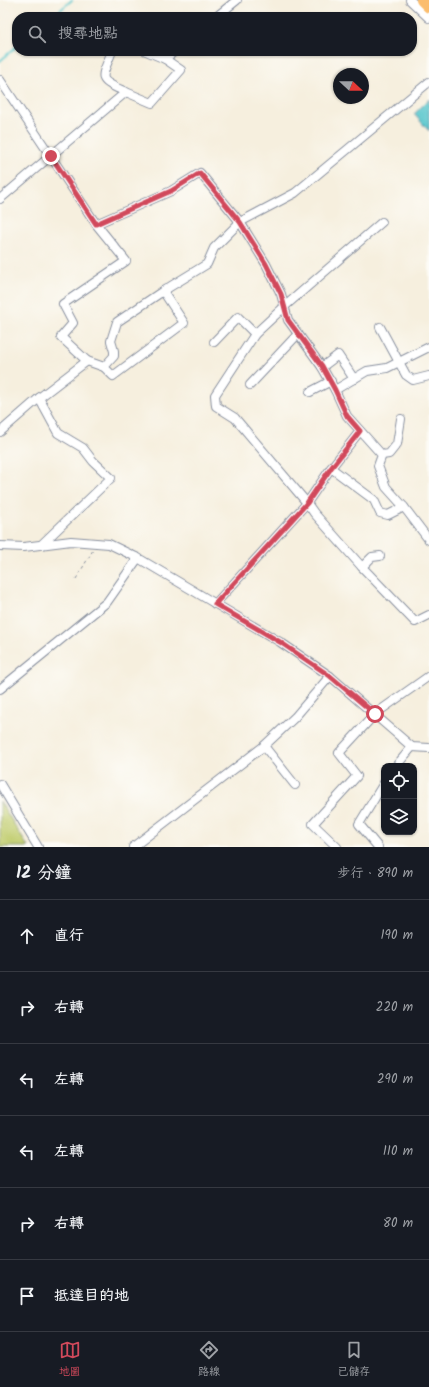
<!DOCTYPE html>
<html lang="zh-TW">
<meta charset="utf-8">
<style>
body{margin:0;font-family:Kalam,"LXGW WenKai TC",sans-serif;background:#20242c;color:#f1f3f6}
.controls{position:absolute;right:12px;bottom:12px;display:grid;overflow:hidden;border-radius:8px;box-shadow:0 1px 3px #0004}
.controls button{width:36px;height:36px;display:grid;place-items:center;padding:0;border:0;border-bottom:1px solid #363941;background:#171b24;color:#f1f3f6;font:20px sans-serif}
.compass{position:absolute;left:333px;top:68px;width:36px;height:36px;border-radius:50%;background:#171b24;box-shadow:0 1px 3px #0004;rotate:112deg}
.stop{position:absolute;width:12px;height:12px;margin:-9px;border:3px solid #d1495b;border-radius:50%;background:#fff}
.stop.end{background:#d1495b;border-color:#fff;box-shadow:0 1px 4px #0008}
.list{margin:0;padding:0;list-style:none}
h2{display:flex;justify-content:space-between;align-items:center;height:52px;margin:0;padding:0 16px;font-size:17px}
h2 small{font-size:13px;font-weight:400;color:#9ea1a6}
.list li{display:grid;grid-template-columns:26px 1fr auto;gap:12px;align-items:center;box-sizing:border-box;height:72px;padding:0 16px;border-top:1px solid #363941}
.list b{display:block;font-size:15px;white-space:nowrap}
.list em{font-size:13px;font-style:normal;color:#9ea1a6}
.icon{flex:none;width:22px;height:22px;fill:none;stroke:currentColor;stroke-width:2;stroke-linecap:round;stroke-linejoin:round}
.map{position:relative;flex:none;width:429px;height:847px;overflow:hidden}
.search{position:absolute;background:#171b24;box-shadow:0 1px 3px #0004;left:12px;right:12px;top:12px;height:44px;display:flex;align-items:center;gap:10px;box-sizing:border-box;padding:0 14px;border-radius:16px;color:#9ea1a6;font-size:15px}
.sheet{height:484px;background:#171b24}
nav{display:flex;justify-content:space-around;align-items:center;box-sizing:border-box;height:56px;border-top:1px solid #363941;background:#171b24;font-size:11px;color:#9ea1a6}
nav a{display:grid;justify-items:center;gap:2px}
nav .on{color:#d1495b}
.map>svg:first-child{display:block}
</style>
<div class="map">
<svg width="429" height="847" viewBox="0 0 429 847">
<rect width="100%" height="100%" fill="#fdfcf7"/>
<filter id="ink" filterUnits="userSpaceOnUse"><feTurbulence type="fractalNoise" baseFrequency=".025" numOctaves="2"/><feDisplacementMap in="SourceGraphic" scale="8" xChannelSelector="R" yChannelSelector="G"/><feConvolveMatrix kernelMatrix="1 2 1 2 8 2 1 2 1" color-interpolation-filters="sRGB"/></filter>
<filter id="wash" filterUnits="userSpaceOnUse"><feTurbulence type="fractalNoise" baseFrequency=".012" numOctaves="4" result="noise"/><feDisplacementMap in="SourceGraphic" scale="16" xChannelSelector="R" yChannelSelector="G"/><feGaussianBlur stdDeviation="0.9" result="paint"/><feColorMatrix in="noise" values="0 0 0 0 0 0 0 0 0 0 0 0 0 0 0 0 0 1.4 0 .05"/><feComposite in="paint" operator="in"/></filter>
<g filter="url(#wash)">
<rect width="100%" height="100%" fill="#f6efde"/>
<path fill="#c1cd6f" stroke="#6e7e66" d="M0,801L28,847H0Z"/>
<path fill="#58c6cc" stroke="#3a7a95" d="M429,99V131L414,114Z"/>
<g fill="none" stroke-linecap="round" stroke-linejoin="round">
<g stroke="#58c6cc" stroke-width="2">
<path d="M52,17L72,0"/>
<path d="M0,61L17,46"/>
</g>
</g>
</g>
<g filter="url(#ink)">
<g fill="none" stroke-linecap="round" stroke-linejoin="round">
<defs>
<g id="minor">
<path d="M410,0L429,18"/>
<path d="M216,17L237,0"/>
<path d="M146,51L165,59L175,51"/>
<path d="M0,80L96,224L126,261L63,304L73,323L61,337L87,361L39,398L0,432"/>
<path d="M126,92L152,103L181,70L165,59"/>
<path d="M0,199L126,92C96,79 101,80 112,51"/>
<path d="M382,222L284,307L255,334L215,395L216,406L235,418L307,503L314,513L362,567L415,622L429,615"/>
<path d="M96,224L171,191L200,173L240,222L266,264L281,294L288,320L322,367L335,390L347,416L382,455L378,466L386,487L404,507L429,540"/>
<path d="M380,327L406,375L413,380L429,376"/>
<path d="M214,342L238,317L255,334"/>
<path d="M87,361L104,367L114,356V351L111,341L117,322L163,291L207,264L214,248L240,222L295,193L429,82"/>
<path d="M104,367L113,376L184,323L163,291"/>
<path d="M322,367L338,355L354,379"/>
<path d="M250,385L298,334"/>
<path d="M335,390L367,371L387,368L429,347"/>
<path d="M310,392L331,381"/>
<path d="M39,398L58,433L83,448L93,461L111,478L41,545"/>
<path d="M382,455L389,454L397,444L401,419"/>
<path d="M331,468L374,500L380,513L388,515L404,507"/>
<path d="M0,546L24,547L71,541L109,544L138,558L280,642L330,676L412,747L429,748"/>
<path d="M362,567L372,557L380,556"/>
<path d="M215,604L307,503L331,468L360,431"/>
<path d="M0,689L107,602L138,558"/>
<path d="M264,746L295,785"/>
<path d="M396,766L412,747"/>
<path d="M0,784L38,847"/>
<path d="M133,847L264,746L295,717L330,676"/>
<path d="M337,847L313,824L357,776L339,753L375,714L429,676"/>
<path d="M378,847L359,824L384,783"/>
</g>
<path id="highway" d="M422,0L429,7"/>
</defs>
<use href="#minor" stroke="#888f9e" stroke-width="10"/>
<use href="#highway" stroke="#888f9e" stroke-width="14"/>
<path stroke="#888f9e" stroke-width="1" stroke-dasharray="3 3" stroke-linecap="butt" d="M76,579L93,550"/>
<use href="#minor" stroke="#fff" stroke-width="8"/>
<use href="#highway" stroke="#fbbd6e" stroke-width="12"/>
</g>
</g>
<g fill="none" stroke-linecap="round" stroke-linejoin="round" filter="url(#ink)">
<path stroke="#d1495b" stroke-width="5" d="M51,156L96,224L171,191L200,173L240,222L266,264L281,294L288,320L322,366L335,390L347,416L360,431L331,468L307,503L215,604L280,642L330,676L375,714"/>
</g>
</svg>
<div class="controls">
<button><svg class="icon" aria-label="locate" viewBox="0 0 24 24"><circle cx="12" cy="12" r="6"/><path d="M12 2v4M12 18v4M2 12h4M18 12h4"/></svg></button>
<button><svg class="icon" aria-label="layers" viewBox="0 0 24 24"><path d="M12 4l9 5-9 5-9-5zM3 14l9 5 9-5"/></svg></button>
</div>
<svg class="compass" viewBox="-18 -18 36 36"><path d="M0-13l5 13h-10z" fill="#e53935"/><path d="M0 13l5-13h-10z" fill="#9ea1a6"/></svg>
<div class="stop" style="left:375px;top:714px"></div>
<div class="stop end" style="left:51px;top:156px"></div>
<div class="search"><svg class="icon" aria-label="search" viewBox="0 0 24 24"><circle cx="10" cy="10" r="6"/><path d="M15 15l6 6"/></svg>搜尋地點</div>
</div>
<section class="sheet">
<h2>12 分鐘<small>步行 · 890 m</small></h2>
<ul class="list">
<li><svg class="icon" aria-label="ahead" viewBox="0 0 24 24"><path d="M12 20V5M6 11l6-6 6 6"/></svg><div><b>直行</b></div><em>190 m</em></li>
<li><svg class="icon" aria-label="right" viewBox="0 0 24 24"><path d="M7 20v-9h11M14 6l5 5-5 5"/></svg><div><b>右轉</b></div><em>220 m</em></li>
<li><svg class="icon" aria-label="left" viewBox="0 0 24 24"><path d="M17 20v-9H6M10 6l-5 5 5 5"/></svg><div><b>左轉</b></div><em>290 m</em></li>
<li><svg class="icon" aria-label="left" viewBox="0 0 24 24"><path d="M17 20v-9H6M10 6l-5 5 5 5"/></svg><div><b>左轉</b></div><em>110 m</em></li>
<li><svg class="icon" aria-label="right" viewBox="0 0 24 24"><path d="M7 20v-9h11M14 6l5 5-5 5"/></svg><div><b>右轉</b></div><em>80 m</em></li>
<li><svg class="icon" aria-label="arrive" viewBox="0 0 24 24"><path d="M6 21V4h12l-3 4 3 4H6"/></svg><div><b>抵達目的地</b></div></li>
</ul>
</section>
<nav>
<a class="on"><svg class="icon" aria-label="map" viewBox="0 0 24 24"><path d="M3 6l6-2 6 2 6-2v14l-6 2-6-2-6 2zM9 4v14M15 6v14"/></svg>地圖</a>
<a><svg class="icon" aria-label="directions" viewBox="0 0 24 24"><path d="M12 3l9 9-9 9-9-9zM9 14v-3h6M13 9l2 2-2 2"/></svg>路線</a>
<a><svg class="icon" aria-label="saved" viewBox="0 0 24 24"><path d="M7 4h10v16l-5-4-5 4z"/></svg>已儲存</a>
</nav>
